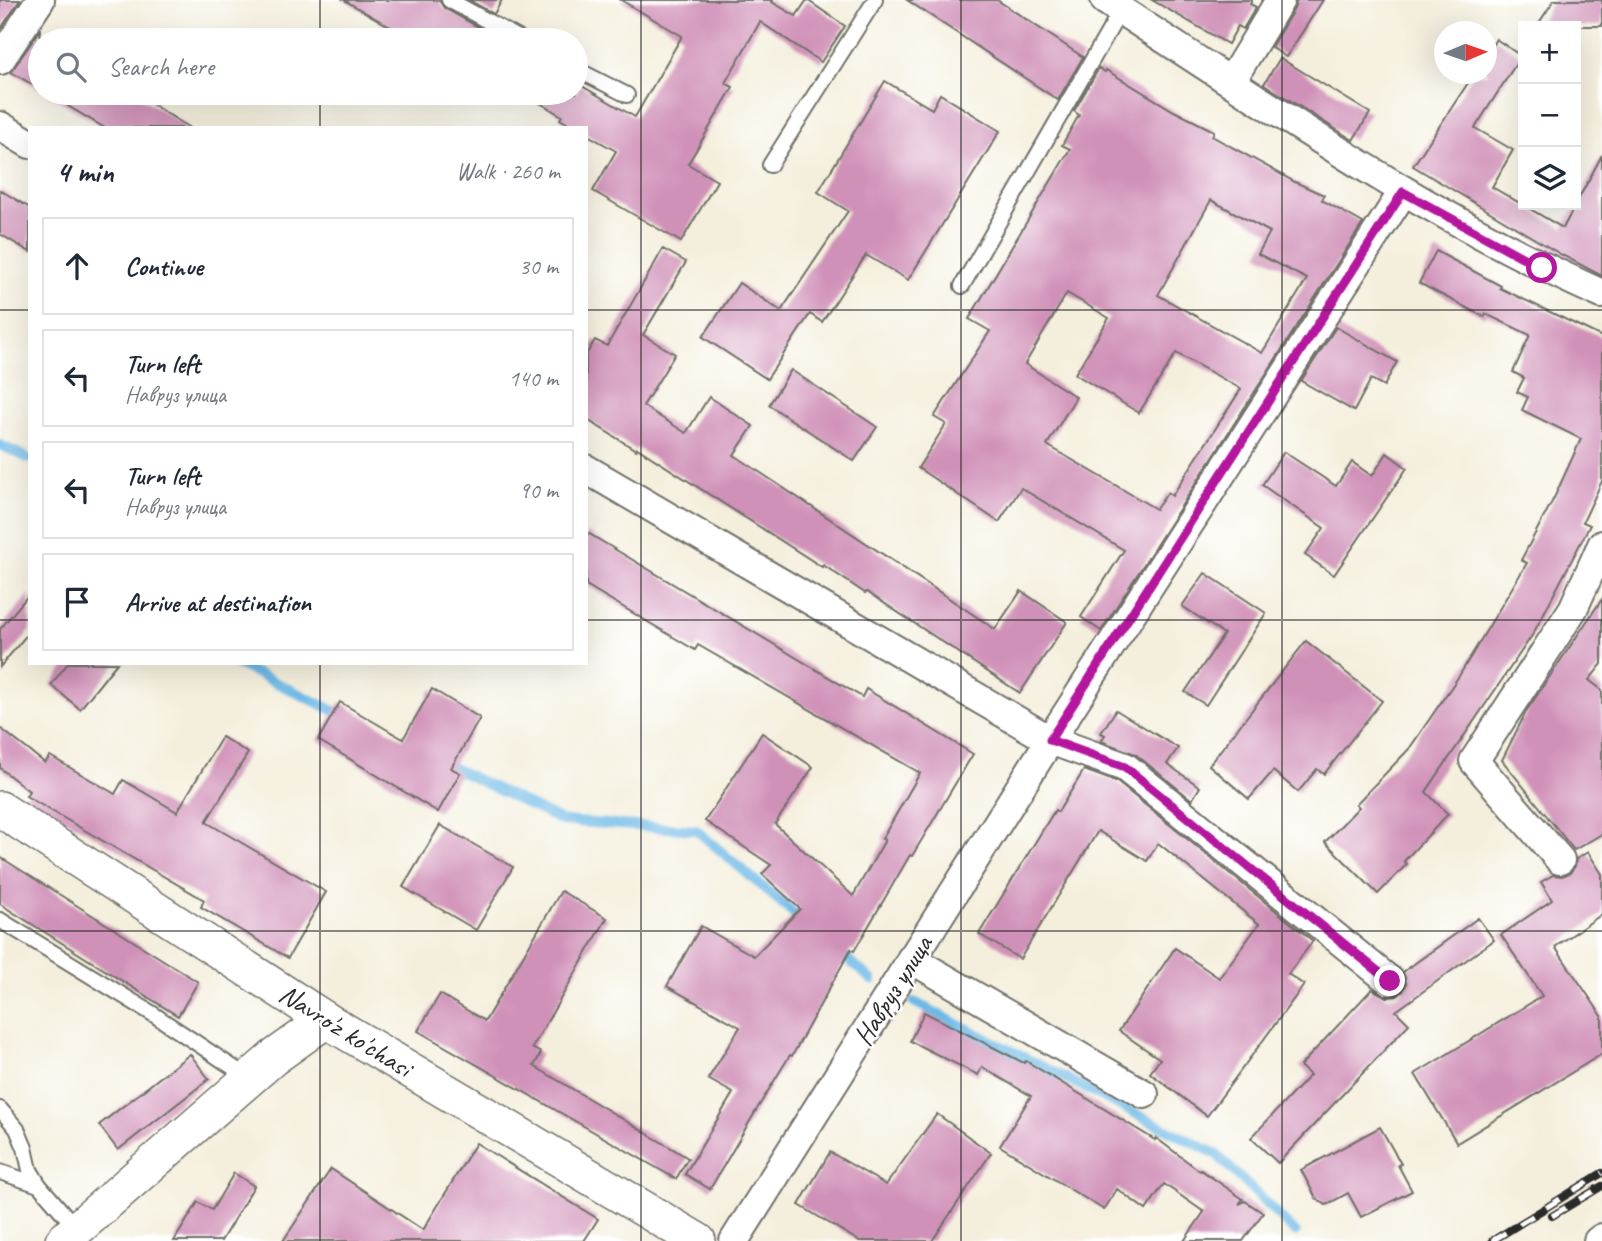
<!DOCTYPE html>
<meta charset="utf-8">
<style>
body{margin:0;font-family:Caveat,sans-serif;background:#f6f6f7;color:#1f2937}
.controls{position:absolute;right:21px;top:21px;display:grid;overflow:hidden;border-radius:0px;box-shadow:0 7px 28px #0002}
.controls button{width:63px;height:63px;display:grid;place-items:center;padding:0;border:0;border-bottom:2px solid #e0e1e3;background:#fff;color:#1f2937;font:35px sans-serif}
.compass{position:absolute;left:1434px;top:21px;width:63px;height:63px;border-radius:50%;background:#fff;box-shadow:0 7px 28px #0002;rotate:88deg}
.stop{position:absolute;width:21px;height:21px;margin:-16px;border:5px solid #b5179e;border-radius:50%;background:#fff}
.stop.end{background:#b5179e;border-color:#fff;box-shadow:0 2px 7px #0008}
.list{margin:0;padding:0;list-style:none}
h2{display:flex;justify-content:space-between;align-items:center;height:91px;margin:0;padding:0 28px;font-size:30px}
h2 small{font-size:23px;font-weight:400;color:#747a83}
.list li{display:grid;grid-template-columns:46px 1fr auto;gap:21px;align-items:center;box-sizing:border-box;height:98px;margin:0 14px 14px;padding:0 14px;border:2px solid #e0e1e3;border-radius:0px}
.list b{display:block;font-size:26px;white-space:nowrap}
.list p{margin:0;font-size:23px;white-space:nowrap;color:#747a83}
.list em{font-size:23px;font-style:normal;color:#747a83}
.icon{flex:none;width:38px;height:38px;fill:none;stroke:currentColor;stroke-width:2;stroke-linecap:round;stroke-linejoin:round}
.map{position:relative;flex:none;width:1602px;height:1241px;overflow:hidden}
.search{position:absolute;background:#fff;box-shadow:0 7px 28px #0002;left:28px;top:28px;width:560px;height:77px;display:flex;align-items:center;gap:18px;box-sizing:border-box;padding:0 24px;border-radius:38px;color:#747a83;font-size:26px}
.panel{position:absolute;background:#fff;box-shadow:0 7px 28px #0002;left:28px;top:126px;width:560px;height:539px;border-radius:0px}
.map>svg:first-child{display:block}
</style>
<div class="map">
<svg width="1602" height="1241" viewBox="0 0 1602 1241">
<rect width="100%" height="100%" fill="#fff"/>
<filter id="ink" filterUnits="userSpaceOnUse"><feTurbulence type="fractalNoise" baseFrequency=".0143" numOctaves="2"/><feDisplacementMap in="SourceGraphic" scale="14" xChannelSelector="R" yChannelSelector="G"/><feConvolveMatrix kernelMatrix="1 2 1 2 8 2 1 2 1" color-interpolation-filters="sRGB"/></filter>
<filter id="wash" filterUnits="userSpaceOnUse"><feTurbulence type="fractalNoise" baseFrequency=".00686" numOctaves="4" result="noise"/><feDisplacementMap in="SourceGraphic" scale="28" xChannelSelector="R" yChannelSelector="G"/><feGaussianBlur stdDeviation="1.57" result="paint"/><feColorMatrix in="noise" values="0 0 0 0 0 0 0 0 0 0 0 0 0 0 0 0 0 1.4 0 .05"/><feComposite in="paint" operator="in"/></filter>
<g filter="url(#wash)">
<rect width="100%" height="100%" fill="#f4efdd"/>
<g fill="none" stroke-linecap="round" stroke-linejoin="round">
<g stroke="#6db9e6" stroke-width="10">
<path d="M0,445L30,459"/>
<path d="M235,663L345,716"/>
<path d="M441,762L562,821L696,830L805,923"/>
<path d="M838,951L872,980"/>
<path d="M914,1002L1216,1154L1295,1232"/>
</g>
</g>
<g id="blocks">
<g fill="#d091b8" fill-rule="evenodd">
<path d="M0,0H20L0,30Z"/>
<path d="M344,0H439L444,8L484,30L479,40H413Z"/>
<path d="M469,0H502L494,14Z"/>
<path d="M621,0H773L772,2L796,16L807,0L845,26L821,62L760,22L725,83L733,87L688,164L717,181L681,242L593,191L616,151L586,134V128H575L560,119L562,116L523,93H576L580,85L635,117L682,36Z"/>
<path d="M907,0H997L1083,57L1058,100Z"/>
<path d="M1152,0H1252L1250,4L1256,7L1243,29L1238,26L1228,44Z"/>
<path d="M1297,0H1323L1286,57L1271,47L1294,9Z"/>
<path d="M1554,0H1602V26H1537Z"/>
<path d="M40,30V89L11,72Z"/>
<path d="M1496,39L1521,56L1475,128L1513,150L1492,187L1563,228L1602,155V276L1560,254L1413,166L1474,74H1487V54Z"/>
<path d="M1280,58L1370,113L1353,140L1264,84Z"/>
<path d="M1099,68L1105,72L1106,70L1174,111L1214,131L1212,136L1295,182L1324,195L1322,200L1363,223L1101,631L1081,617L1124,550L1021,488L999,522L918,468L946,424L934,417L990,331L969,319L1070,149L1062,145L1079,115L1074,111ZM1211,200L1270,232L1258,254L1307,279L1262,353L1158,295ZM1067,293L1109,318L1075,374L1139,413L1176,353L1241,389L1172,496L1168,492L1156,509L1047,445L1076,397L1025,364Z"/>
<path d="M885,81L932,109L940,94L1000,131L908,280L866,255L822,322L810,314L767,379L703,337L739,283L781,311L848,211L818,192Z"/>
<path d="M46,93H134L190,128H105Z"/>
<path d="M0,190L30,208V252L0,234Z"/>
<path d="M663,249L686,262L643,335L675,354L643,406L686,433L709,397L753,426L734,455L995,629L1021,591L1067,622L1020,693L867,592L865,593L823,565L822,567L637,448L636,450L586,419V355L595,340L607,346Z"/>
<path d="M1436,251L1501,286L1500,288L1602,337V481L1583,522L1590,525L1533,634L1426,792L1448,814L1404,861L1407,864L1378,894L1325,842L1359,807L1356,804L1409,749L1459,676L1527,563L1521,560L1554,498L1581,439L1522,410L1528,397L1517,392L1524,378L1513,372L1530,335L1486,314L1484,317L1419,283Z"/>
<path d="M1336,327L1397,362L1384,386L1371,379L1354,411L1301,381Z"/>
<path d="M791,370L877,427L854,461L769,405Z"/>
<path d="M1284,452L1336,486L1352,462L1372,476L1387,453L1407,468L1334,575L1305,555L1324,528L1262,485Z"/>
<path d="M586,532L862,697L866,689L973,754L912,856L910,855L854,951L851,949L792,1056L790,1055L757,1109L710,1189L685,1174L733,1093L708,1079L740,1027L667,986L701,926L754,956L800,909L762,874L771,865L705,821L762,733L813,767L775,824L853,896L885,840L882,839L920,773L698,645L695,650L586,585Z"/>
<path d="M1205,573L1266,613L1206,705L1185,692L1224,634L1182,606Z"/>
<path d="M30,593V631L0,667V629Z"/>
<path d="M1602,599V664L1589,680L1602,690V834L1574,850L1502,760L1527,710Z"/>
<path d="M1306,641L1382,701L1324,774L1317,769L1298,792L1273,771L1249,799L1209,765Z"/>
<path d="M68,663H117L80,709L51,685Z"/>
<path d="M432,689L480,718L451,768L460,773L438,812L318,740L340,702L403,739Z"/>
<path d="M1116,710L1178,748L1167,764L1200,787L1192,800L1135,754L1101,741L1105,735L1101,733Z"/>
<path d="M0,728L45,763L50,756L115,794L123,780L177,812L222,737L248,753L206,822L326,892L288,958L201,907L204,900L26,796L29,791L0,768Z"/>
<path d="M1084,770L1117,782L1313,941L1288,974L1304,985L1207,1116L1150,1073L1160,1059L1119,1031L1175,948L1219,978L1259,924L1158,843L1147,861L1098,831L1020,959L979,934L1055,810L1058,812Z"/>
<path d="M440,825L513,867L476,930L403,887Z"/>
<path d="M1588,852L1602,874V914L1555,947L1602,1016V1054L1457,1143L1415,1074L1542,996L1501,935L1552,900L1541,882L1553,875L1562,876L1570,873L1575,866L1576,859Z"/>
<path d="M0,857L198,982L178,1016L0,904Z"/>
<path d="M561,891L607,918L532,1048L541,1053L534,1066L688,1158L676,1179L418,1031L440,994L485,1021Z"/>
<path d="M1478,918L1494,940L1396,1011L1409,1024L1278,1163L1251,1138L1310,1075L1300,1066L1372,989L1387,997L1397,996L1403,991L1406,984L1403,972Z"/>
<path d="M924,1012L1024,1063L1026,1061L1155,1140L1156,1138L1200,1171L1201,1170L1243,1199L1239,1204L1245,1201L1263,1213L1243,1241H1184L1204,1212L1164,1184L1146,1210L1117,1189L1104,1210L1000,1146L1031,1096L982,1067L978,1075L910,1041Z"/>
<path d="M190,1054L209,1079L118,1150L99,1125Z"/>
<path d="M937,1114L991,1153L932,1241H859L799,1205L830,1152L886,1185Z"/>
<path d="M1380,1127L1401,1164L1398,1165L1412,1191L1361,1217L1348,1193L1326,1205L1316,1198L1301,1170Z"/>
<path d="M476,1143L598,1219L584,1241H283L331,1169L423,1230Z"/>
<path d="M234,1173L254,1186L221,1241H174L198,1202L212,1210Z"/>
</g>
</g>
</g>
<g filter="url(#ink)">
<use href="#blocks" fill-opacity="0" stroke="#717069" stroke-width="2"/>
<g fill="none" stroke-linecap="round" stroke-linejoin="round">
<defs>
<g id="service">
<path d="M449,0L522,40"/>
<path d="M576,69L627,95"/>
<path d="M770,165L875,0"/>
<path d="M962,286L1121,10"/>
<path d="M0,920L153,1014L249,1078"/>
<path d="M0,1109L17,1129L25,1148L30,1170L39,1185L77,1229"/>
<path d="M0,1172L39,1185"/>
</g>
<g id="minor">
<path d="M1105,0C1266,104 1426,216 1602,294"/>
<path d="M0,60L40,0"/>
<path d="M1231,81L1280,0"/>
<path d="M0,126L30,144"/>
<path d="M586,469L1050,740L1125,767L1390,981"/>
<path d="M1560,860L1474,761L1573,609L1602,545"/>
<path d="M911,959L1144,1094"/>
<path d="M734,1241L1050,740L1403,192"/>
<path d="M1598,1241L1602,1238"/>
</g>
<g id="tertiary">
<path d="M0,809L326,1020L698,1241"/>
<path d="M63,1241L273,1058L326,1020"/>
</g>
</defs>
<use href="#service" stroke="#717069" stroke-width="18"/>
<use href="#minor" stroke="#717069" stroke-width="32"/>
<use href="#tertiary" stroke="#717069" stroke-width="38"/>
<use href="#service" stroke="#fff" stroke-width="14"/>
<use href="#minor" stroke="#fff" stroke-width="28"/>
<use href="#tertiary" stroke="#fff" stroke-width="35"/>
<defs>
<g id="rail">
<path d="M1552,1216L1602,1186"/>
<path d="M1492,1241L1602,1173"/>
</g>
</defs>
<use href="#rail" stroke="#2b2b2b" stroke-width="8"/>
<use href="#rail" stroke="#fff" stroke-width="5" stroke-dasharray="16" stroke-linecap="butt"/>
</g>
</g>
<g fill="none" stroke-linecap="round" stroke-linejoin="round" filter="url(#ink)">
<path stroke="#b5179e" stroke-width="9" d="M1390,981L1125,767L1050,740L1403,192L1542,268"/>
</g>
<path fill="none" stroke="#2b2b2b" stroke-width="2" stroke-opacity="0.55" d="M320,0V40M641,0V1241M961,0V1241M1282,0V1241M320,93V128M0,310H30M586,310H1602M0,620H30M586,620H1602M320,663V1241M0,931H1602"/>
<g text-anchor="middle" stroke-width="5" stroke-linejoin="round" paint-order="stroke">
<g font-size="28" fill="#2b2b2b" stroke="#fff">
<text transform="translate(892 990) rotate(-58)" y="10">Навруз улица</text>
<text transform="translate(346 1030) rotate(32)" y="10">Navro'z ko'chasi</text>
</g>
</g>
</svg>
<div class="controls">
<button>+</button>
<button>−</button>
<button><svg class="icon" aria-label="layers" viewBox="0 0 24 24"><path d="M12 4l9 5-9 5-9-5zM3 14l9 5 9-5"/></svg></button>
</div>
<svg class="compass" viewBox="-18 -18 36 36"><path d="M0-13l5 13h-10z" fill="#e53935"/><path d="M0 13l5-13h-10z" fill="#747a83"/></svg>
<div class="stop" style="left:1542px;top:268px"></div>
<div class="stop end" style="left:1390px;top:981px"></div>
<div class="search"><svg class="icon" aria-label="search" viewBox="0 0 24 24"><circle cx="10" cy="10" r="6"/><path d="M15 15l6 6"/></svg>Search here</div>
<section class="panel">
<h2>4 min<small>Walk · 260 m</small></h2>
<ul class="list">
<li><svg class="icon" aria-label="ahead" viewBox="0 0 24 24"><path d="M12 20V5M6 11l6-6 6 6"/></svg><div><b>Continue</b></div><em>30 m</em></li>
<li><svg class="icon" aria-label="left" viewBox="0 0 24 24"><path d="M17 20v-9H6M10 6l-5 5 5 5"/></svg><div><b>Turn left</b><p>Навруз улица</p></div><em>140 m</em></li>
<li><svg class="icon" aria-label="left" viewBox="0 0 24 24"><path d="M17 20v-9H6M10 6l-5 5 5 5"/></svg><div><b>Turn left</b><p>Навруз улица</p></div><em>90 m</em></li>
<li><svg class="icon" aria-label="arrive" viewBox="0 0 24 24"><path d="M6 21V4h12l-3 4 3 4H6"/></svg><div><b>Arrive at destination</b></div></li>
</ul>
</section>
</div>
